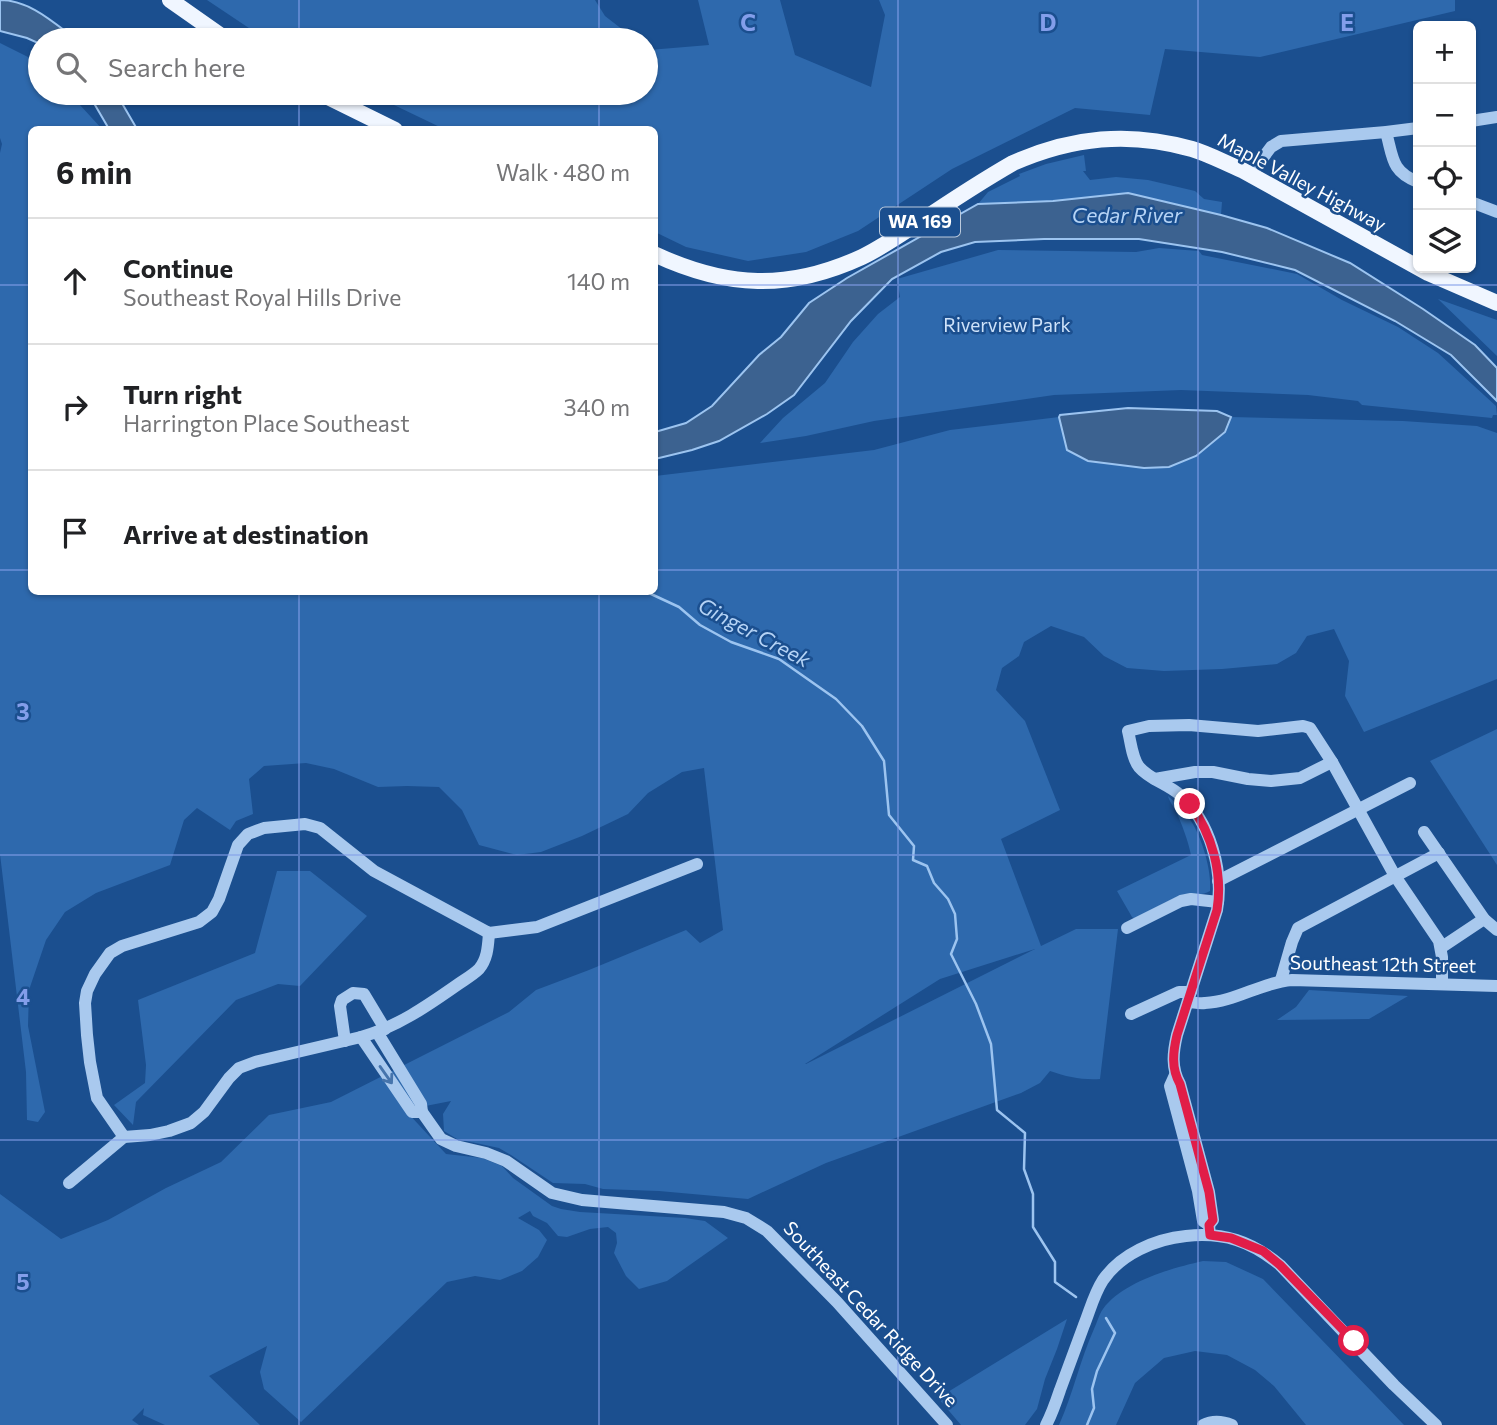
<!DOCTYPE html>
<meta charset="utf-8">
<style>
body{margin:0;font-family:Commissioner,sans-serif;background:#f2f2f2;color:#202124}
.controls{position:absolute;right:21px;top:21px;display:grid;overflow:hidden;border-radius:10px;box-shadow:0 2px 5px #0004}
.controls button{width:63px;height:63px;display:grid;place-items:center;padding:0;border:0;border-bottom:2px solid #e0e0e0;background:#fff;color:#202124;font:35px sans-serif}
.stop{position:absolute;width:21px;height:21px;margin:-16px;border:5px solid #e11d48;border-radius:50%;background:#fff}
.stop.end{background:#e11d48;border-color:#fff;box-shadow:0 2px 7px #0008}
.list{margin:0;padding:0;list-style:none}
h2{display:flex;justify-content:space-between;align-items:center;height:91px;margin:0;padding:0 28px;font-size:30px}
h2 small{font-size:23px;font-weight:400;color:#757577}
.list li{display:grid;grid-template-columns:46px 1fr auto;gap:21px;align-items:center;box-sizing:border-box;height:126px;padding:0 28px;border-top:2px solid #e0e0e0}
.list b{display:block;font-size:26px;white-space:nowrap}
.list p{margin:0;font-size:23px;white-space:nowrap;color:#757577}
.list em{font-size:23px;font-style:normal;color:#757577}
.icon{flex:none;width:38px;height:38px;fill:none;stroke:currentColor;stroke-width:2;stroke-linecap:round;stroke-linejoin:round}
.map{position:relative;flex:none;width:1497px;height:1425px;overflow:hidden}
.search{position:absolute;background:#fff;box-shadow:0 2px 5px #0004;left:28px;top:28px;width:630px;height:77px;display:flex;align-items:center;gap:18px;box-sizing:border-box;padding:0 24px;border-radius:38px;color:#757577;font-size:26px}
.panel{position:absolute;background:#fff;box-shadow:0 2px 5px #0004;left:28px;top:126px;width:630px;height:469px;border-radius:10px}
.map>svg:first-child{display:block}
</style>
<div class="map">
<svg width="1497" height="1425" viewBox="0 0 1497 1425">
<rect width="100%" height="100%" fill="#1b4f8f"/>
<g fill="#2e69ad" fill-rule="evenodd">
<path d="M207,0H595L605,16L636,40H267Z"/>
<path d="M698,0H780L795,55L871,87L885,15L879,0H1455V11L1260,57L1165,49L1150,115L1075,108L952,169L858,231L806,252L748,261L686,247L655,232L654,130L444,129L369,93H646V48L649,50L709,45Z"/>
<path d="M0,43L40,63V93H69L102,129L32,130V592H654L655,476L874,450L950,430L1059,417L1067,450L1088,461L1225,432L1231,417L1403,421L1477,426L1497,433V679L1364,732L1345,696L1349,661L1334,629L1307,636L1296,653L1277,664L1222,669L1164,671L1127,668L1104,656L1084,637L1051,626L1024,642L1019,656L1002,668L996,690L1025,721L1060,810L1001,839L1041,946L1076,929H1118L1100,1079C1082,1080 1067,1077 1050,1071L1040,1083L1021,1093L826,1163L748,1199L659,1191L603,1189L585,1184L553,1183L511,1155L499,1148L457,1139L444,1131L443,1114L451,1101L405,1110L446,1154L482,1158L502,1166L513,1178L552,1206L561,1209L580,1212L685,1218L705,1221L728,1238L667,1281L639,1289L626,1276L614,1253L617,1243L616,1233L608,1227L590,1229L567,1237L558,1236L547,1223L533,1216L530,1211L518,1218L539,1230L547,1240L538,1257L522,1271L500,1280L475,1276L447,1282L301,1422L264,1389L260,1372L267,1346L209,1376L260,1425H165L143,1415L144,1408L132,1420L139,1425H0V1194L61,1239L108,1220L166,1188L221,1162L269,1115L331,1102L509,1012L536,990L589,970L686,930L700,943L723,930L704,768L682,772L648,793L628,814L582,836L541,852L517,855L479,845L462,810L439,787L407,786L378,787L334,769L306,763L264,766L249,779L253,814L236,821L230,830L197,808L184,820L170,865L96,893L65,912L46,940L29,990L28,1026L45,1112L38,1122L27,1120L26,1072L0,854V153L2,144L0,138ZM1035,949L806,1064H805L940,979Z"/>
<path d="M1084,155L1086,171H1083L1090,180L1116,177L1148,180L1195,191L1204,199L1222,202L1221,215L1128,193L1053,201L978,204L988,192L1020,176L1019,174L1046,164Z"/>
<path d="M1159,248L1199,251L1202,255L1297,274L1342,300L1398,327L1438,353L1496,406L1497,415H1493L1492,418L1362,405L1358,401L1308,395L1181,390L1054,395L874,421L806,436L760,443L783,418L825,383L853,342L878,314L900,297L897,279L998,250L1136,252Z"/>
<path d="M1438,299L1497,320V357V356Z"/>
<path d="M1497,729V865L1430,761Z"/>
<path d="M1168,796C1177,804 1185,812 1191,821C1202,838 1212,871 1210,891C1201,897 1192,892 1182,895C1166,901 1151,911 1135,919L1132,917L1117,891L1191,855C1188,840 1182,825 1176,811C1173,805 1170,803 1168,796Z"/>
<path d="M277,871H310L367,916L300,986L278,984L236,1000L136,1102L133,1125L114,1105L145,1083L146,1065L138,1000L255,953Z"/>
<path d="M1309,990L1408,996L1369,1019L1277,1020L1296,1007Z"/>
<path d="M1203,1261L1226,1262L1263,1279L1404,1425H1306L1274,1386L1255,1370L1227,1355L1195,1351L1164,1358L1135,1383L1116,1425H1059C1073,1394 1080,1360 1094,1329C1097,1323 1099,1314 1103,1309C1122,1282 1172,1268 1203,1261Z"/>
<path d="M1067,1319L1057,1349L1045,1379L1037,1409L1025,1425H961L938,1398Z"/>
</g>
<g fill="#3c6290" stroke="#9cc4f0" stroke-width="2">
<path d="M0,0C30,0 54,23 77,40H40V44L27,38L0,31Z"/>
<path d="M88,93H116L137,129H109Z"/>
<path d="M1128,193L1221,215L1267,228L1350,263L1423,309L1475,345L1497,368V401L1451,355L1395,321L1295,270L1222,252L1139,239H1044L975,242L941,252L892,279L851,321L794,395L767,414L719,441L692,450L655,459V432L686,423L712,406L759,355L781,337L809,303L847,278L978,204L1053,201Z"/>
<path d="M1128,408L1217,411L1231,417L1225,432L1196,456L1169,467L1144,468L1088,461L1067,450L1059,417L1060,415Z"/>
</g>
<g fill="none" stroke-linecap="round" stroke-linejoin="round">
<g stroke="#9cc4f0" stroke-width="2.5">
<path d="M648,592L651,594L679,607L700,625L731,642L779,659L836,699L862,726L884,761L889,815L914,846L913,860L927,866L934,883L948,899L955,914L957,939L951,954L976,1004L991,1044L997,1110L1025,1133L1024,1169L1033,1194V1227L1055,1262V1282L1076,1297"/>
<path d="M1087,1425L1094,1408L1092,1389L1097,1371L1115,1333L1106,1318"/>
</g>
<g stroke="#a9c9ee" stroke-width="12">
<path d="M1471,121L1497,117"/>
<path d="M1386,132C1393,157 1391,172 1418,182"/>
<path d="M1250,175L1271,147L1281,141L1386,132L1418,128"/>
<path d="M1471,202L1497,212"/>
<path d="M1155,779L1195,772H1213L1248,779L1271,781L1300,778L1332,762"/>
<path d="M1424,832L1484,919L1497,930"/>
<path d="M1218,881L1410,783"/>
<path d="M1127,928L1181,901L1191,899L1218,902"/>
<path d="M1442,947L1484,919"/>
<path d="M1281,980L1292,942L1298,928L1439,853"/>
<path d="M1188,1002C1193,1002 1199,1004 1205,1003C1235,1002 1262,982 1292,980L1497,986"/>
<path d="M1131,1014L1179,992H1191"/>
<path d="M377,1032L421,1104L422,1112L441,1139L456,1146L486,1153L506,1161L552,1193L582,1200L724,1212L746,1218L767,1231L837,1302L947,1425"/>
<path d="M361,1037L412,1112H422"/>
<path d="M345,1041L340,1006L342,1000L353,993L364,994L385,1029"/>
<path d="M1175,1075L1170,1086L1198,1191L1203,1221L1209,1225"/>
<path d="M124,1137L97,1098L90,1062L87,1035L85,1003L87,991L95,974L110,953L122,946L199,922L212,912L219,899L238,845L248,834L264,828L305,824L320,828L374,871L489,933L537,927L697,864"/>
<path d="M69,1183L124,1137L150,1135L169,1131L191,1123L204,1112L229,1078L239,1068L255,1062L361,1037C397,1027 427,1006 457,985C464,980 473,975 479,969C488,958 488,945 489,933"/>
<path d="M1210,1235L1209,1225L1213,1220L1209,1192L1180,1084C1171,1068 1173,1052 1177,1035L1217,910C1224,871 1210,821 1180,795C1168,784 1150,780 1139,767C1132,758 1131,743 1128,731L1149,726L1189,725L1258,731L1303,726L1310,728L1332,762L1395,876L1439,941L1442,957V984"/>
<path d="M1046,1425C1052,1414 1056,1402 1060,1390C1068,1368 1076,1347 1084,1325C1090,1310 1094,1294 1103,1280C1121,1254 1155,1239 1186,1236C1224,1232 1251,1241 1280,1265L1394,1385L1436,1425"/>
<path d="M1203,1425C1213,1420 1222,1421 1232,1425"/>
</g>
<g stroke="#f0f6ff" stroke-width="16">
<path d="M170,0L227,40"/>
<path d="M320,93L395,130"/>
<path d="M654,254C727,288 788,291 862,257C881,248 899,235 917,224C948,203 980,182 1013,163C1072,137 1129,131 1192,149C1209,154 1225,163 1242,170L1428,273L1497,303"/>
</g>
</g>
<defs><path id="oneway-shaft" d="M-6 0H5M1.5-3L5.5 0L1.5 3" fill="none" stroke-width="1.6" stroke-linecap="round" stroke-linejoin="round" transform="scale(1.75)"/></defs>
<use stroke="#4674ac" href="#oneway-shaft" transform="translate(386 1075) rotate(55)"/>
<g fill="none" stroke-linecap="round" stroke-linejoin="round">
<path stroke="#e11d48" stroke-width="9" d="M1190,804C1212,834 1223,873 1217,910L1177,1035C1173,1052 1171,1068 1180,1084L1209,1192L1213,1220L1209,1225L1210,1235L1231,1238L1263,1251L1280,1265L1354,1341"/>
</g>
<path fill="none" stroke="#839eea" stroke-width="2" stroke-opacity="0.55" d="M299,0V40M599,0V40M898,0V1425M1198,0V1425M299,93V130M599,93V130M0,285H32M654,285H1497M0,570H32M654,570H1497M299,592V1425M599,592V1425M0,855H1497M0,1140H1497"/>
<g text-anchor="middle" stroke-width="5" stroke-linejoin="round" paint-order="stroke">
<rect fill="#1b4f8f" stroke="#bbcadd" stroke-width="2" x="880" y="207.5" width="80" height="29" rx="5"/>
<g font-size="18" font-weight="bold" fill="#fff">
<text x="920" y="228">WA 169</text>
</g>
<g font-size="19" fill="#fff" stroke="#1b4f8f">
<text transform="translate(1302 182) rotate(28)" y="7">Maple Valley Highway</text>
<text transform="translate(1383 964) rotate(1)" y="7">Southeast 12th Street</text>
<text transform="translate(871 1314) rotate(47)" y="7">Southeast Cedar Ridge Drive</text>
</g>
<g font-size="19" fill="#cfe3fa" stroke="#1b4f8f">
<text x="1007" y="332">Riverview Park</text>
</g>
<g font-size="21" font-style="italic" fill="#b5d3f5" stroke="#1b4f8f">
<text x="1127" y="223">Cedar River</text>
<text transform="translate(754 633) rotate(28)" y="7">Ginger Creek</text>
</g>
</g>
<g font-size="23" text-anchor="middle" font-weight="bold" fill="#839eea" stroke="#1b4f8f" stroke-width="5" stroke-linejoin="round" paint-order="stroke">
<text x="748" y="31">C</text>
<text x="1048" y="31">D</text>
<text x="1347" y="31">E</text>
<text x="23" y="720">3</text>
<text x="23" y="1005">4</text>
<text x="23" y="1290">5</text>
</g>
</svg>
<div class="controls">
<button>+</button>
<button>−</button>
<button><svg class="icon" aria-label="locate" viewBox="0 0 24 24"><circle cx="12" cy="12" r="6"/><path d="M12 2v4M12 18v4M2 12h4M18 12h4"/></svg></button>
<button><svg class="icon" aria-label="layers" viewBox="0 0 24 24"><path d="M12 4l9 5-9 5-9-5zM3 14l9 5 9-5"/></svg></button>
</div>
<div class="stop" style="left:1354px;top:1341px"></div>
<div class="stop end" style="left:1190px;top:804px"></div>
<div class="search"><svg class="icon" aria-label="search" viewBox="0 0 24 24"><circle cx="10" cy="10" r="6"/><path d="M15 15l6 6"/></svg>Search here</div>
<section class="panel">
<h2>6 min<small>Walk · 480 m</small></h2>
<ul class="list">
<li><svg class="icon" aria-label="ahead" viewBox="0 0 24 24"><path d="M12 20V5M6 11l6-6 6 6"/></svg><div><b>Continue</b><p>Southeast Royal Hills Drive</p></div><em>140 m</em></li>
<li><svg class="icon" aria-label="right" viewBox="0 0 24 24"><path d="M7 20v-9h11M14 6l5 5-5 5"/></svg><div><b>Turn right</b><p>Harrington Place Southeast</p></div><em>340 m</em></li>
<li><svg class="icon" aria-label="arrive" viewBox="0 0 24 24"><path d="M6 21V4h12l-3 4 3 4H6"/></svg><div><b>Arrive at destination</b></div></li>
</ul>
</section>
</div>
